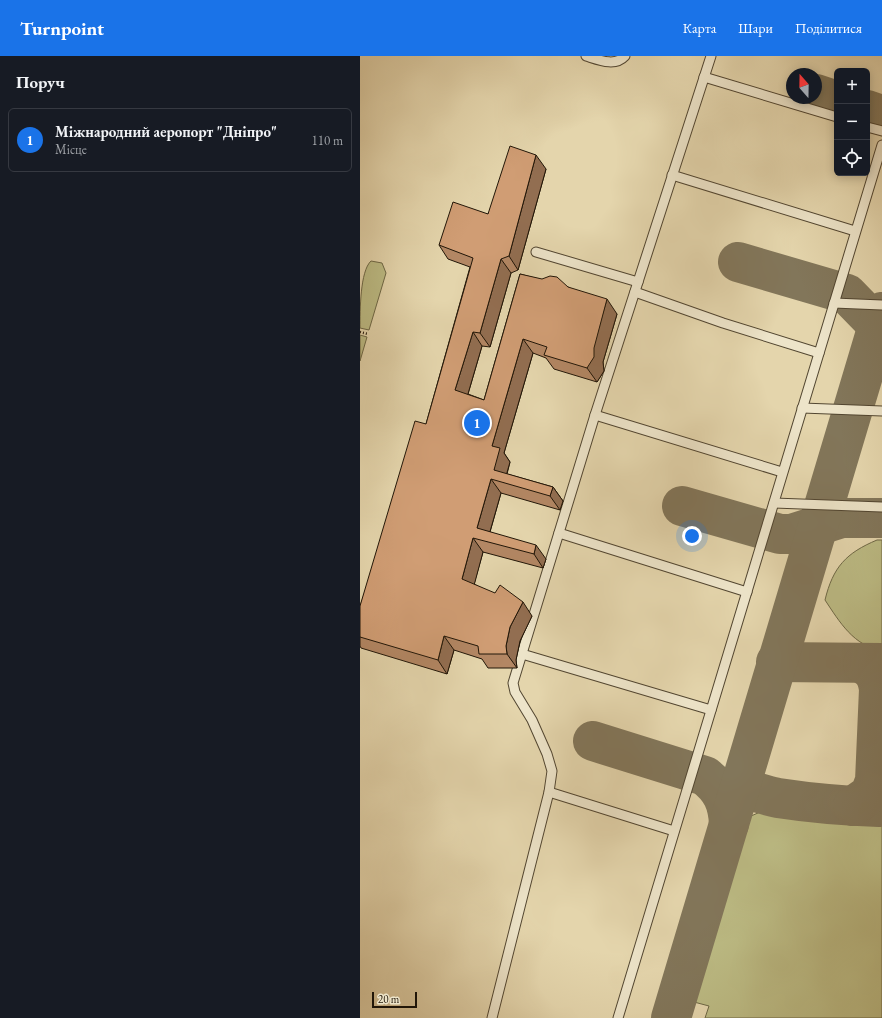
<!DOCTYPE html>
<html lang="uk">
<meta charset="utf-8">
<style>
body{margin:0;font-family:"EB Garamond",serif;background:#242831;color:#f1f3f6}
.controls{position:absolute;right:12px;top:12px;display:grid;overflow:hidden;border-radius:6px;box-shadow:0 2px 10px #0003}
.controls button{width:36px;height:36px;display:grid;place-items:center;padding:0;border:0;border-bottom:1px solid #363941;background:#171b24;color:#f1f3f6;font:20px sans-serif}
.compass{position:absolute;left:426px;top:12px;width:36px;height:36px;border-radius:50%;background:#171b24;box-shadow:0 2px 10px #0003;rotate:340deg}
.scale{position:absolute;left:12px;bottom:10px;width:45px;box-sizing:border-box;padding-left:4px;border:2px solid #211608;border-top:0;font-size:11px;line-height:14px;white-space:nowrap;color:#211608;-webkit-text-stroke:3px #ede4c9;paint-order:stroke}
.you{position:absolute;left:332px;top:480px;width:14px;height:14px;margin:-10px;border:3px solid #fff;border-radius:50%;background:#1a73e8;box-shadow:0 0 0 6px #1a73e833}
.badge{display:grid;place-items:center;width:26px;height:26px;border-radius:50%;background:#1a73e8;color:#fff;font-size:13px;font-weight:700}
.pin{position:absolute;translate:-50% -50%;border:2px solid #fff;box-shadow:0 1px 4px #0006}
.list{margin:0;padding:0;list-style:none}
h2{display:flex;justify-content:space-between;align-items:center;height:52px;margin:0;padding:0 16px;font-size:17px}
h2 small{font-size:13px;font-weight:400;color:#9ea1a6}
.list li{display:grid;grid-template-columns:26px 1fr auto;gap:12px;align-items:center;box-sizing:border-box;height:64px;margin:0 8px 8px;padding:0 8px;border:1px solid #363941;border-radius:6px}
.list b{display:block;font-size:15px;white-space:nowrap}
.list p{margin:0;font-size:13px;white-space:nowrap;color:#9ea1a6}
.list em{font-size:13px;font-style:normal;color:#9ea1a6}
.icon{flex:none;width:22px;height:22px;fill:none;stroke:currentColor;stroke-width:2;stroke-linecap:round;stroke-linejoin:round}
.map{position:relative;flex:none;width:522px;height:962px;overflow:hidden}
header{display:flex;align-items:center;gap:24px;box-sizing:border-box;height:56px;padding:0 20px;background:#1a73e8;color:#fff}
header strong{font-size:19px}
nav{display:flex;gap:22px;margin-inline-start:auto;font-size:14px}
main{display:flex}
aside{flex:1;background:#171b24}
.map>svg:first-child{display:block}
</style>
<header>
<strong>Turnpoint</strong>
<nav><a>Карта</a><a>Шари</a><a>Поділитися</a></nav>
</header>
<main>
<aside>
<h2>Поруч<small></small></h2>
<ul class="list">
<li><span class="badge">1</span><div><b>Міжнародний аеропорт &quot;Дніпро&quot;</b><p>Місце</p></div><em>110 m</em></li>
</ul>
</aside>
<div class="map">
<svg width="522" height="962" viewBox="0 0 522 962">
<rect width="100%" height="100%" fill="#e4d5ac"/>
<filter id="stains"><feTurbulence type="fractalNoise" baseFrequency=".005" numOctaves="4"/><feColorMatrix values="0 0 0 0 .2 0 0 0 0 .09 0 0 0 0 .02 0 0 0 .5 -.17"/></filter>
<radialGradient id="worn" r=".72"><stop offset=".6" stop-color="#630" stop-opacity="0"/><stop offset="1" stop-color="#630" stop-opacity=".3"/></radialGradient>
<g fill="#bcbb84" stroke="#6e6846">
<path d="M11,205L22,207L26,217L9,274L0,272C0,255 0,215 11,205Z"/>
<path d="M0,279L7,281L0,305Z"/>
<path d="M517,484H522V594C494,591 479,565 465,544C473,511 486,497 517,484Z"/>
<path d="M414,750L522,755V962H345L349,950L334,946L391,760Z"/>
</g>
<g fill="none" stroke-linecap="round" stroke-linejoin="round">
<g stroke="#82765a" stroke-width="40">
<path d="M456,38L477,45"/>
<path d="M507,54L522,59"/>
<path d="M378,206L487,238L522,274"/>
<path d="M322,450L420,478H431L482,462H522"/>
<path d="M416,606L522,607"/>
<path d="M233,685L345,720C362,733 368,747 369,768"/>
<path d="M376,743L385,735C397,735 406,740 418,742C451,747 485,750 519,751"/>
<path d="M493,750L510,738L515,725L519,633C517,620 514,615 503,608"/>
<path d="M311,962L522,256"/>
</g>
<defs>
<g id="lane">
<path d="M226,0C239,4 255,11 265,0"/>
<path d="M344,21L477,61"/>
<path d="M507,71L522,75"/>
<path d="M312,119L495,175"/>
<path d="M176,196L278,226"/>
<path d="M275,236L363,267L459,297"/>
<path d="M474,247L522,249"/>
<path d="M442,352L522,355"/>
<path d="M235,359L422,416"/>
<path d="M414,447L522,451"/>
<path d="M199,477L387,536"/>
<path d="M162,598L351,654"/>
<path d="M189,736L314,775"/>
<path d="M132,962L189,736L192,715L187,698L172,664L155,636L153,627L235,359L351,0"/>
<path d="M258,962L522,89"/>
</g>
</defs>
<use href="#lane" stroke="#524631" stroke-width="11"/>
<path stroke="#211608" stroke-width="2.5" stroke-dasharray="1 2" stroke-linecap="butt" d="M0,276L8,278"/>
<use href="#lane" stroke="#ede4c9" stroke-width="9"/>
</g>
<path fill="#b38764" stroke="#211608" d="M186,113L158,214L151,217L130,291L122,290L108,338L124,344L160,218L208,231L257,258L243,306L244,315L237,326L194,313L186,302L173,297L144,397L150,406L147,418L193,431L203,445L200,454L141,437L130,476L186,503L183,512L123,496L114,528L172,560L160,585L156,604L157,612H128L122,603L94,594L87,618L1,592L0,590V550L66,368L110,211L88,203L79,189L128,158Z"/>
<g fill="#926e51" stroke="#211608">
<path d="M176,99L186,113L158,214L149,200Z"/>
<path d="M141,203L151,217L130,291L120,277Z"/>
<path d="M247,243L257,258L243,306L244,315L237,326L227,312Z"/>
<path d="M113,276L122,290L105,348L95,334Z"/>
<path d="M163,283L173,297L144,397L150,406L144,427L134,414L132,390Z"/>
<path d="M131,423L141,437L127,486L117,472Z"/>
<path d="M193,431L203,445L200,454L190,440Z"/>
<path d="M113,482L123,496L112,537L102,523Z"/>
<path d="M176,489L186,503L183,512L174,498Z"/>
<path d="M163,546L172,560L160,585L156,604L157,612L147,598L146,590L150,571Z"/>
<path d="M84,580L94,594L87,618L78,604Z"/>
</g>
<path fill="#d09d74" stroke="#211608" d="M150,90L176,99L149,200L141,203L120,277L113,276L95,334L124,344L160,218L182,223L190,220L197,221L208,231L247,243L234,292V301L227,312L184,299L187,291L163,283L132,390L140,392L134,414L193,431L190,440L131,423L117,472L176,489L174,498L113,482L102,523L135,537L140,529L163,546L150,571L146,590L147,598H119L118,590L84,580L78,604L0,581V550L55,365L66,368L113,202L79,189L93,146L128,158Z"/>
<rect width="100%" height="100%" filter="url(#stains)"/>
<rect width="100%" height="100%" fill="url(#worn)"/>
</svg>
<div class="controls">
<button>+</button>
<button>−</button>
<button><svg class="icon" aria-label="locate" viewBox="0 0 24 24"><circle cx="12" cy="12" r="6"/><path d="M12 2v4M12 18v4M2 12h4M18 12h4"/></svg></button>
</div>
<svg class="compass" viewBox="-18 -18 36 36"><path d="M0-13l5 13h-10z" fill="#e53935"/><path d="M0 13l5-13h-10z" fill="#9ea1a6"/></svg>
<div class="scale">20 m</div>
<div class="you"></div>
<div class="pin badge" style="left:117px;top:367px">1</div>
</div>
</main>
